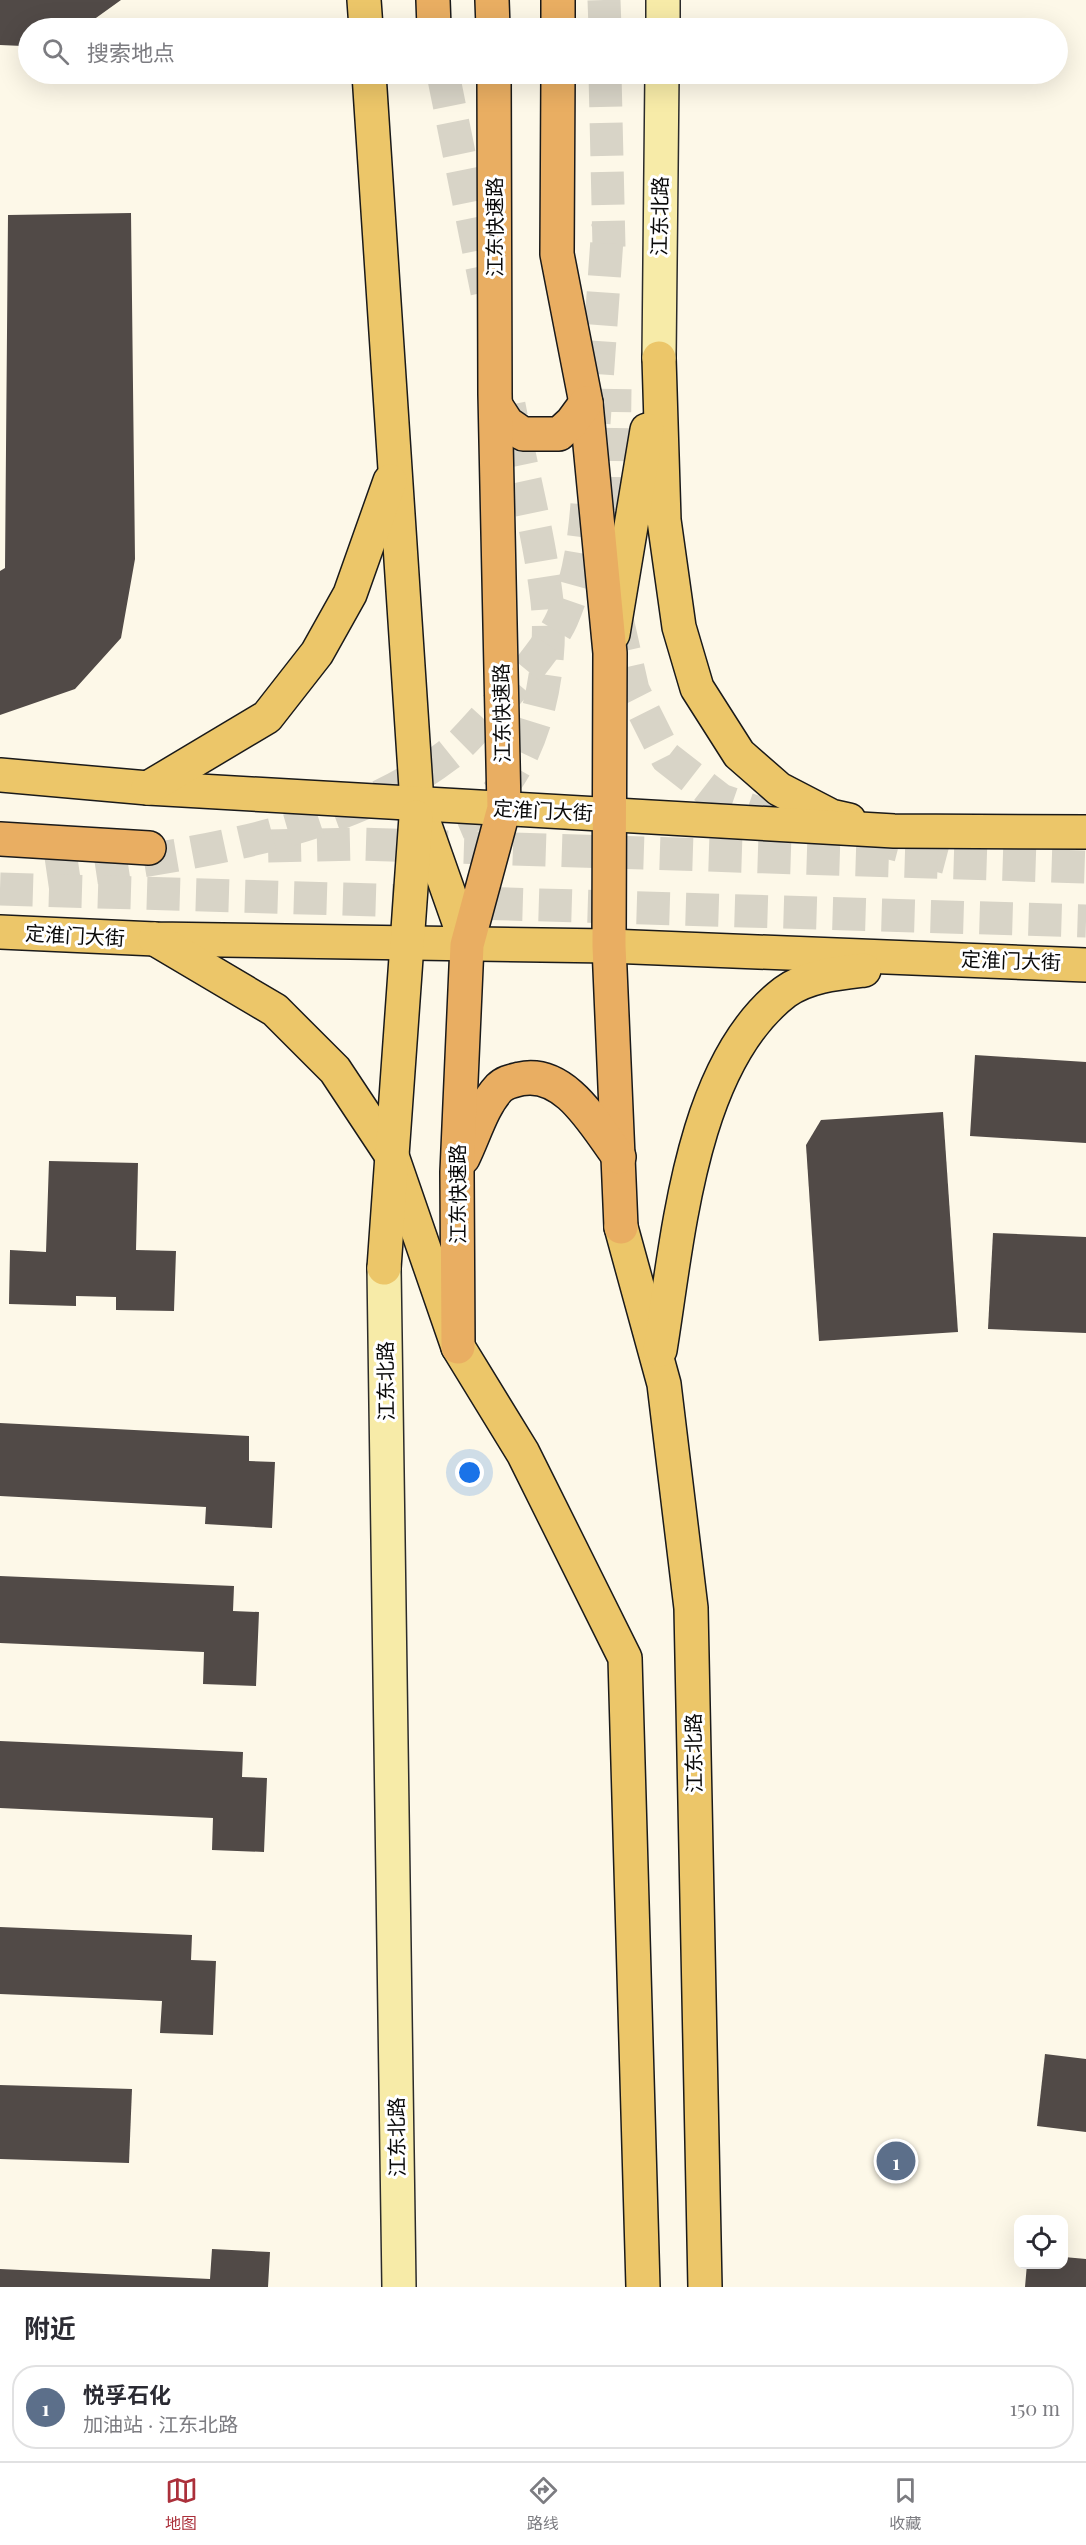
<!DOCTYPE html>
<html lang="zh">
<meta charset="utf-8">
<style>
body{margin:0;font-family:"Playfair Display","Noto Sans SC",serif;background:#f2f2f3;color:#2b2b33}
.controls{position:absolute;right:18px;bottom:18px;display:grid;overflow:hidden;border-radius:12px;box-shadow:0 6px 24px #0002}
.controls button{width:54px;height:54px;display:grid;place-items:center;padding:0;border:0;border-bottom:2px solid #e1e1e2;background:#fff;color:#2b2b33;font:30px sans-serif}
.you{position:absolute;left:470px;top:1473px;width:21px;height:21px;margin:-15px;border:4px solid #fff;border-radius:50%;background:#1a73e8;box-shadow:0 0 0 9px #1a73e833}
.badge{display:grid;place-items:center;width:39px;height:39px;border-radius:50%;background:#ab303b;color:#fff;font-size:20px;font-weight:700}
.pin{position:absolute;translate:-50% -50%;border:3px solid #fff;box-shadow:0 2px 6px #0006}
.list{margin:0;padding:0;list-style:none}
h2{display:flex;justify-content:space-between;align-items:center;height:78px;margin:0;padding:0 24px;font-size:26px}
h2 small{font-size:20px;font-weight:400;color:#7c7c81}
.list li{display:grid;grid-template-columns:39px 1fr auto;gap:18px;align-items:center;box-sizing:border-box;height:84px;margin:0 12px 12px;padding:0 12px;border:2px solid #e1e1e2;border-radius:24px}
.list b{display:block;font-size:22px;white-space:nowrap}
.list p{margin:0;font-size:20px;white-space:nowrap;color:#7c7c81}
.list em{font-size:20px;font-style:normal;color:#7c7c81}
.icon{flex:none;width:33px;height:33px;fill:none;stroke:currentColor;stroke-width:2;stroke-linecap:round;stroke-linejoin:round}
.map{position:relative;flex:none;width:1086px;height:2287px;overflow:hidden}
.search{position:absolute;background:#fff;box-shadow:0 6px 24px #0002;left:18px;right:18px;top:18px;height:66px;display:flex;align-items:center;gap:15px;box-sizing:border-box;padding:0 21px;border-radius:33px;color:#7c7c81;font-size:22px}
.sheet{height:174px;background:#fff}
nav{display:flex;justify-content:space-around;align-items:center;box-sizing:border-box;height:84px;border-top:2px solid #e1e1e2;background:#fff;font-size:16px;color:#7c7c81}
nav a{display:grid;justify-items:center;gap:3px}
nav .on{color:#ab303b}
.map>svg:first-child{display:block}
</style>
<div class="map">
<svg width="1086" height="2287" viewBox="0 0 1086 2287">
<rect width="100%" height="100%" fill="#fdf8e8"/>
<g fill="#514a47">
<path d="M0,0H121L82,28H28V44L23,46L0,45Z"/>
<path d="M131,213L135,559L121,638L75,689L0,715V571L5,568L8,215Z"/>
<path d="M975,1055L1086,1062V1143L970,1136Z"/>
<path d="M943,1112L958,1332L819,1341L806,1145L821,1120Z"/>
<path d="M49,1161L138,1163L136,1250L176,1251L174,1311L116,1310V1297L76,1296V1306L9,1304L10,1250L46,1252Z"/>
<path d="M993,1233L1086,1237V1333L988,1329Z"/>
<path d="M0,1423L249,1436V1461L275,1462L272,1528L205,1524L206,1507L0,1496Z"/>
<path d="M0,1576L234,1586L233,1611L259,1612L256,1686L203,1684L204,1652L0,1643Z"/>
<path d="M0,1741L243,1752L242,1777L267,1778L264,1852L212,1850L213,1818L0,1808Z"/>
<path d="M0,1927L192,1935L191,1960L216,1961L213,2035L160,2033L162,2001L0,1994Z"/>
<path d="M1045,2054L1086,2059V2132L1037,2126Z"/>
<path d="M0,2085L132,2089L129,2163L0,2159Z"/>
<path d="M212,2249L270,2252L268,2287H0V2269L210,2279Z"/>
<path d="M1064,2257L1086,2259V2287H1025L1027,2264H1064Z"/>
</g>
<g fill="none" stroke-linecap="round" stroke-linejoin="round">
<g stroke="#d8d4c7" stroke-width="33" stroke-dasharray="33 16" stroke-linecap="butt">
<path d="M604,0L605,28"/>
<path d="M443,74L487,292"/>
<path d="M605,74L609,247"/>
<path d="M594,423L608,225"/>
<path d="M613,559L615,389"/>
<path d="M617,619L633,690L667,758L721,800L779,820"/>
<path d="M410,836C431,832 457,827 474,814C536,771 556,664 546,593C538,530 521,467 509,405"/>
<path d="M867,837L967,863"/>
<path d="M268,846L357,844L1086,867"/>
<path d="M47,875C177,856 341,837 448,755C466,741 480,722 496,706C515,686 551,644 562,619C578,583 584,543 587,504"/>
<path d="M0,889L1086,921"/>
</g>
<defs>
<g id="secondary">
<path d="M663,28V0"/>
<path d="M659,358L662,74"/>
<path d="M384,1268L399,2287"/>
</g>
<g id="primary">
<path d="M364,0L366,28"/>
<path d="M369,74L417,803L467,945"/>
<path d="M659,358L664,520L679,627L697,688L739,754L779,789L831,816L849,820"/>
<path d="M613,634L647,430"/>
<path d="M0,775L148,788L894,831L1086,832"/>
<path d="M148,788L267,717L317,653L350,594L390,481"/>
<path d="M0,932L155,939L609,946L1086,965"/>
<path d="M155,939L275,1010L335,1070L392,1156L458,1347L523,1453L625,1658L643,2287"/>
<path d="M621,1227L664,1384L691,1608L705,2287"/>
<path d="M384,1268L416,817"/>
<path d="M660,1350C678,1240 690,1065 785,992C807,976 838,973 864,970"/>
</g>
<g id="trunk">
<path d="M433,0L434,28"/>
<path d="M492,0L493,28"/>
<path d="M558,28V0"/>
<path d="M558,74L557,254L586,403L610,653L609,946L621,1227"/>
<path d="M496,406L507,423L523,434H559L572,422L586,403"/>
<path d="M0,839L149,848"/>
<path d="M463,1158C474,1136 482,1106 499,1088C505,1082 512,1081 520,1079C566,1069 596,1127 619,1157"/>
<path d="M458,1347L457,1172L467,945L504,808L495,394L494,74"/>
</g>
</defs>
<use href="#secondary" stroke="#2b2b2b" stroke-width="36"/>
<use href="#primary" stroke="#1a1a1a" stroke-width="36"/>
<use href="#trunk" stroke="#1a1a1a" stroke-width="36"/>
<use href="#secondary" stroke="#f7eba8" stroke-width="33"/>
<use href="#primary" stroke="#ecc669" stroke-width="33"/>
<use href="#trunk" stroke="#e9ae62" stroke-width="33"/>
</g>
<g text-anchor="middle" stroke-width="6" stroke-linejoin="round" paint-order="stroke">
<g font-size="20" fill="#090909" stroke="#fff">
<text transform="translate(660 216) rotate(-89)" y="7">江东北路</text>
<text transform="translate(495 227) rotate(-90)" y="7">江东快速路</text>
<text transform="translate(502 713) rotate(-91)" y="7">江东快速路</text>
<text transform="translate(543 811) rotate(3)" y="7">定淮门大街</text>
<text transform="translate(75 936) rotate(3)" y="7">定淮门大街</text>
<text transform="translate(1011 961) rotate(2)" y="7">定淮门大街</text>
<text transform="translate(458 1194) rotate(-90)" y="7">江东快速路</text>
<text transform="translate(386 1381) rotate(-91)" y="7">江东北路</text>
<text transform="translate(694 1753) rotate(-91)" y="7">江东北路</text>
<text transform="translate(397 2137) rotate(-91)" y="7">江东北路</text>
</g>
</g>
</svg>
<div class="controls">
<button><svg class="icon" aria-label="locate" viewBox="0 0 24 24"><circle cx="12" cy="12" r="6"/><path d="M12 2v4M12 18v4M2 12h4M18 12h4"/></svg></button>
</div>
<div class="you"></div>
<div class="pin badge" style="left:896px;top:2161px;background:#5c6f8a">1</div>
<div class="search"><svg class="icon" aria-label="search" viewBox="0 0 24 24"><circle cx="10" cy="10" r="6"/><path d="M15 15l6 6"/></svg>搜索地点</div>
</div>
<section class="sheet">
<h2>附近<small></small></h2>
<ul class="list">
<li><span class="badge" style="background:#5c6f8a">1</span><div><b>悦孚石化</b><p>加油站 · 江东北路</p></div><em>150 m</em></li>
</ul>
</section>
<nav>
<a class="on"><svg class="icon" aria-label="map" viewBox="0 0 24 24"><path d="M3 6l6-2 6 2 6-2v14l-6 2-6-2-6 2zM9 4v14M15 6v14"/></svg>地图</a>
<a><svg class="icon" aria-label="directions" viewBox="0 0 24 24"><path d="M12 3l9 9-9 9-9-9zM9 14v-3h6M13 9l2 2-2 2"/></svg>路线</a>
<a><svg class="icon" aria-label="saved" viewBox="0 0 24 24"><path d="M7 4h10v16l-5-4-5 4z"/></svg>收藏</a>
</nav>
